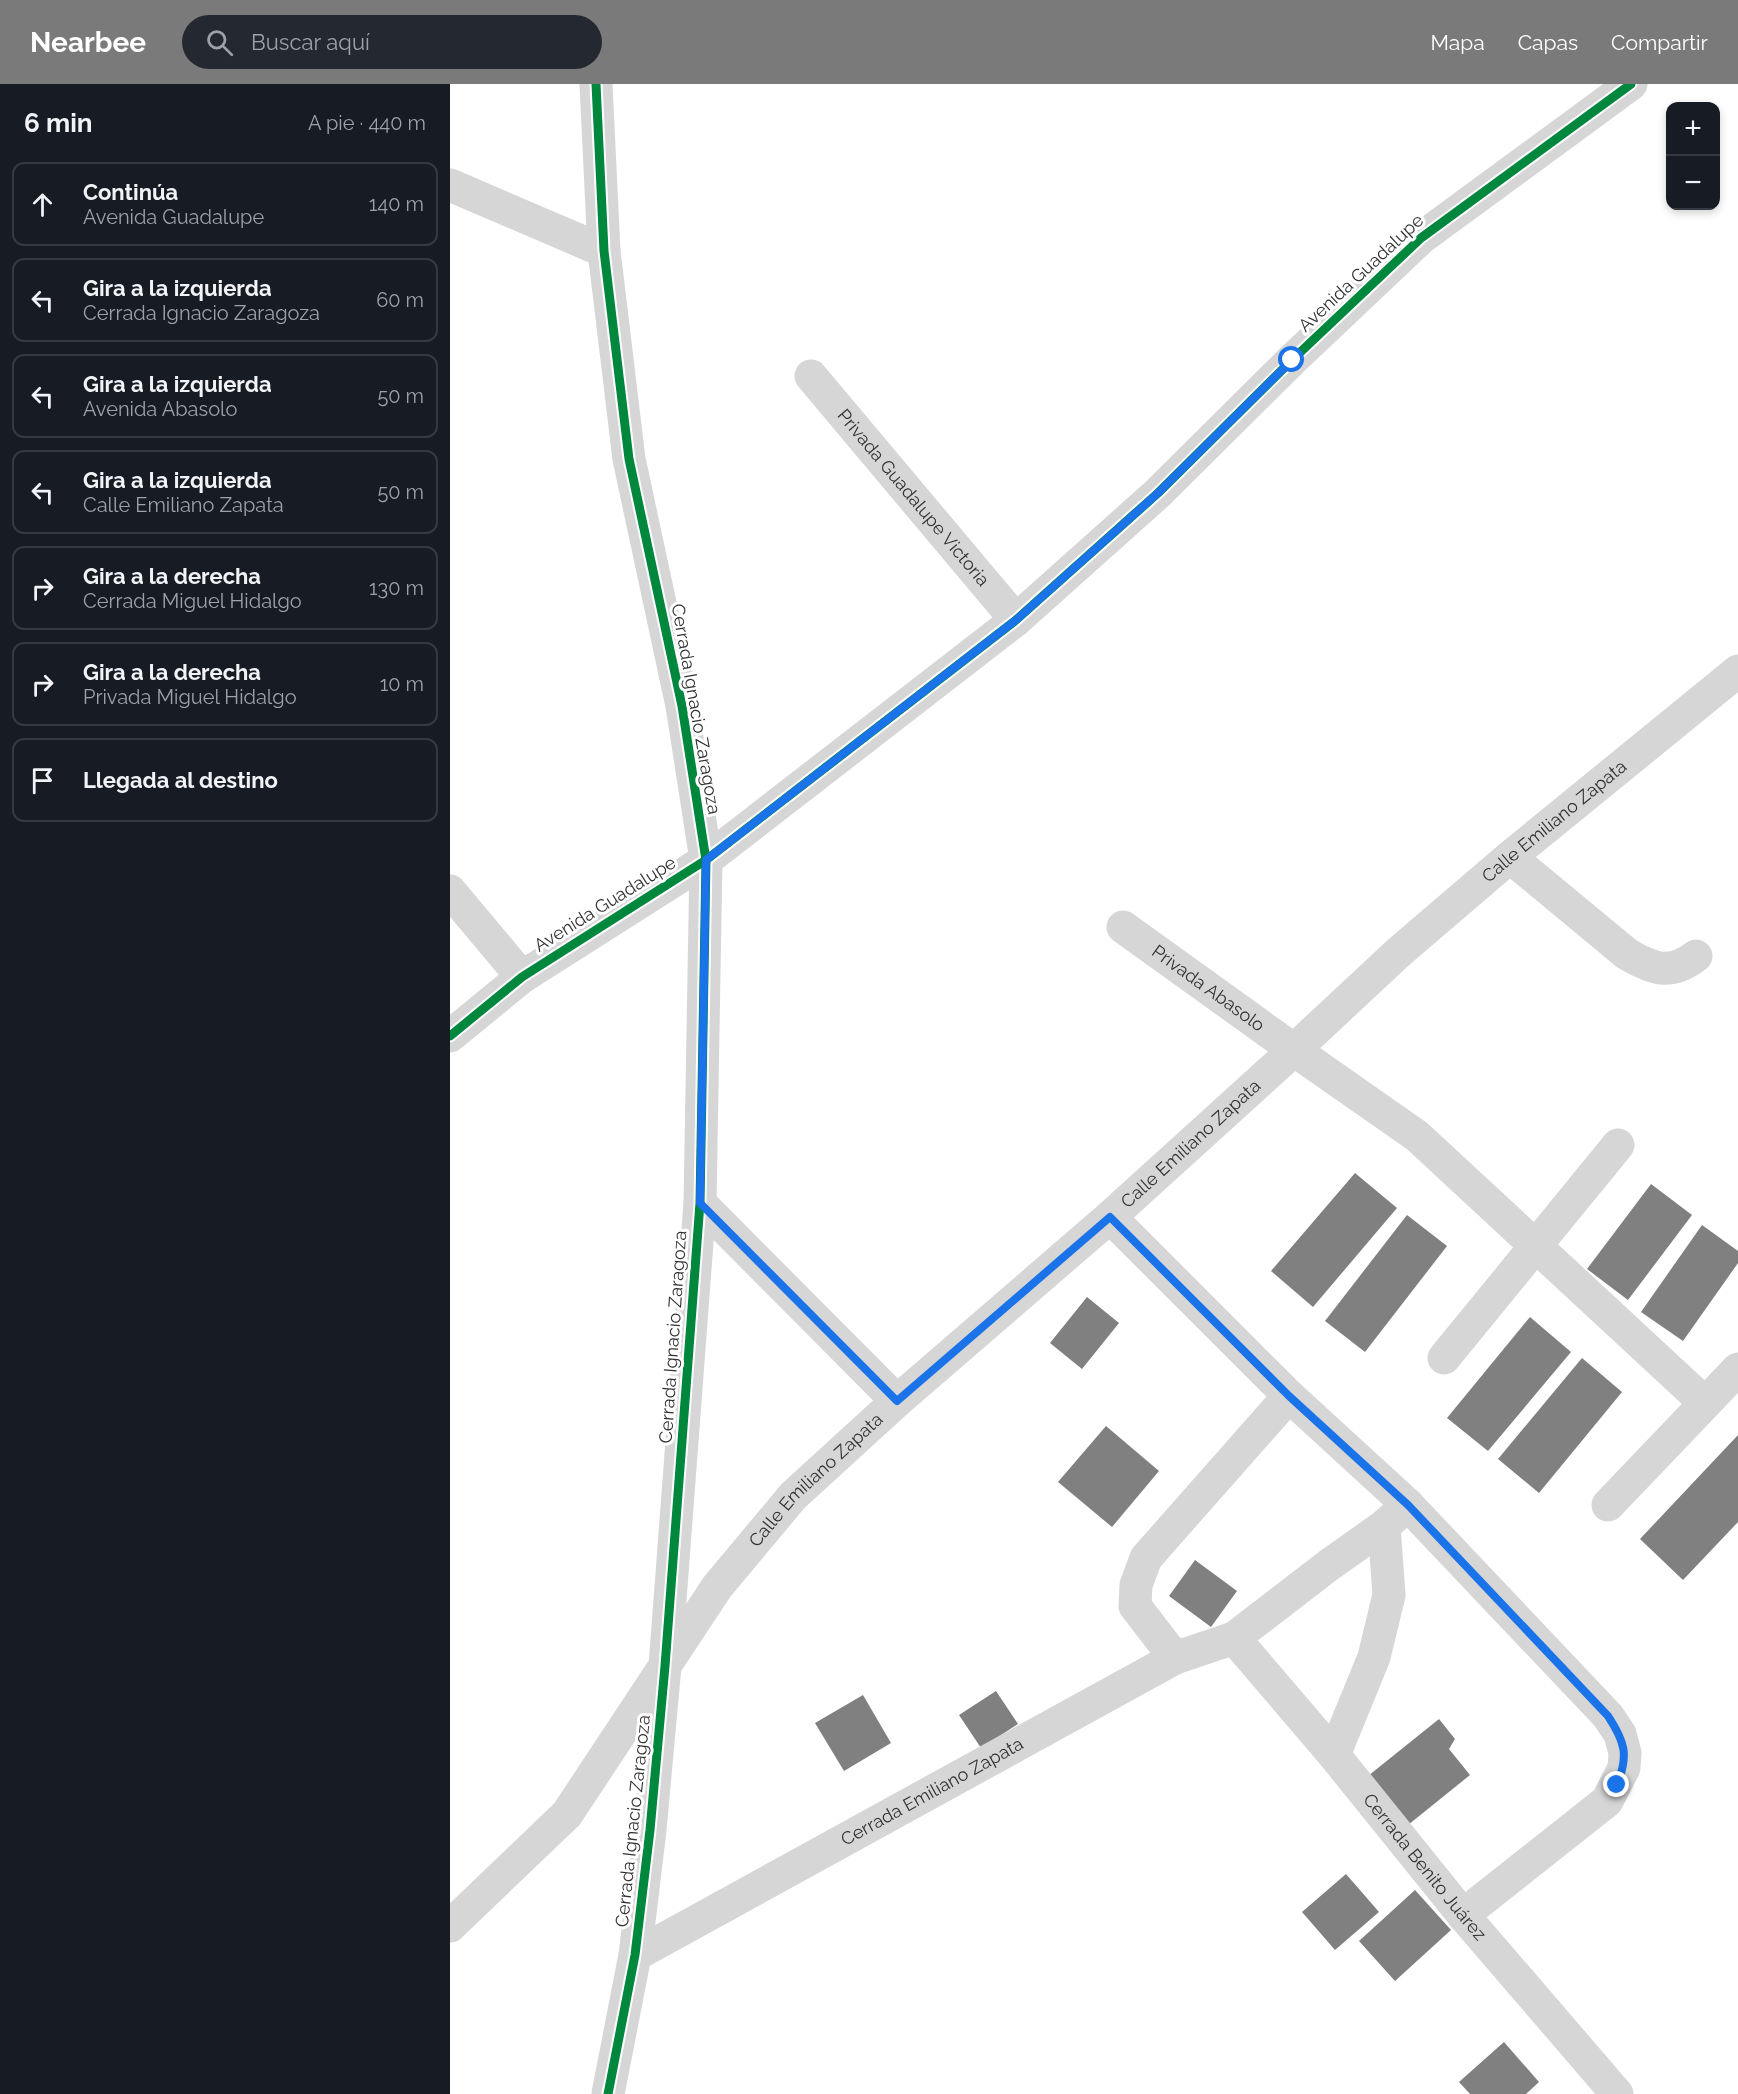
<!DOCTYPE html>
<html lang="es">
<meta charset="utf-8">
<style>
body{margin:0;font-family:Raleway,sans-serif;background:#242831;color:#f1f3f6}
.controls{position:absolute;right:18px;top:18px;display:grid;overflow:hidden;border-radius:12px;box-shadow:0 3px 9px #0003}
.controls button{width:54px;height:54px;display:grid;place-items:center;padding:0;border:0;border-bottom:2px solid #363941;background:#171b24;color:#f1f3f6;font:30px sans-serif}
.stop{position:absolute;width:18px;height:18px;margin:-14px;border:4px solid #1a73e8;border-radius:50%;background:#fff}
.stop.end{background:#1a73e8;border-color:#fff;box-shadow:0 2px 6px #0008}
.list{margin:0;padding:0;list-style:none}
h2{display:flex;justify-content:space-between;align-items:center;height:78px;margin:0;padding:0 24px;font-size:26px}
h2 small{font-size:20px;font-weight:400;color:#9ea1a6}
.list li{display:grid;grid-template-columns:39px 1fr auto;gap:18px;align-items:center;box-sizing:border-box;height:84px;margin:0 12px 12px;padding:0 12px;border:2px solid #363941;border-radius:12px}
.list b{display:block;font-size:22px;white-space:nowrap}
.list p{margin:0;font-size:20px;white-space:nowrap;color:#9ea1a6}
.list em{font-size:20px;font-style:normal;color:#9ea1a6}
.icon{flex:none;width:33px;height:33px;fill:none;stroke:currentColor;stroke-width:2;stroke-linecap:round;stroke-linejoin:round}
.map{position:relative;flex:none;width:1288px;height:2010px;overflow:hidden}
header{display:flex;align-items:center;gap:36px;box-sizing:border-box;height:84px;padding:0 30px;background:#7a7a7a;color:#fff}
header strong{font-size:28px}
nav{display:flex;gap:33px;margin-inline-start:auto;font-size:21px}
.search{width:420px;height:54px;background:#242831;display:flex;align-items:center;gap:15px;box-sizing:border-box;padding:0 21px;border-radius:33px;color:#9ea1a6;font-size:22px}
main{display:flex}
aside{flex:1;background:#171b24}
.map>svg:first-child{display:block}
</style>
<header>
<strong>Nearbee</strong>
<div class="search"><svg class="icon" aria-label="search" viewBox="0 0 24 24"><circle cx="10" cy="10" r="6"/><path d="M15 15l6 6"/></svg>Buscar aquí</div>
<nav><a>Mapa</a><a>Capas</a><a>Compartir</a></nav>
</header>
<main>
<aside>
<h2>6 min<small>A pie · 440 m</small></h2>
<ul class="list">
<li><svg class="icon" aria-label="ahead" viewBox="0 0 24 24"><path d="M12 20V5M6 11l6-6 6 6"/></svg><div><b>Continúa</b><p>Avenida Guadalupe</p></div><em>140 m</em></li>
<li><svg class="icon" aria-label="left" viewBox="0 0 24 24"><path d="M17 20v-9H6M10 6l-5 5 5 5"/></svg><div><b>Gira a la izquierda</b><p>Cerrada Ignacio Zaragoza</p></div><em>60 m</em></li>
<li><svg class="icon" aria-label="left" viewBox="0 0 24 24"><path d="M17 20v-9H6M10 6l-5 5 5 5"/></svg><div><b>Gira a la izquierda</b><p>Avenida Abasolo</p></div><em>50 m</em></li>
<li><svg class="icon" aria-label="left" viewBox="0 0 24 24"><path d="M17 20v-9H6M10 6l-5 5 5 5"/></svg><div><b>Gira a la izquierda</b><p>Calle Emiliano Zapata</p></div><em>50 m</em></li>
<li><svg class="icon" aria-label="right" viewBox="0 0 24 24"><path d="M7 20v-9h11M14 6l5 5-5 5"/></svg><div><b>Gira a la derecha</b><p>Cerrada Miguel Hidalgo</p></div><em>130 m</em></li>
<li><svg class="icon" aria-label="right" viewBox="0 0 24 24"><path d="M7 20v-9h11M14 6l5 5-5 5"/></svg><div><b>Gira a la derecha</b><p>Privada Miguel Hidalgo</p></div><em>10 m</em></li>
<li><svg class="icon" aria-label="arrive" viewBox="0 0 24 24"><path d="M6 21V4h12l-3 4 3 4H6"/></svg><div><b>Llegada al destino</b></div></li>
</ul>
</aside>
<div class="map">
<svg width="1288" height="2010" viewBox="0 0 1288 2010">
<rect width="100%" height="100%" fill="#fff"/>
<g fill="#808080">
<path d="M905,1089L947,1124L863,1223L821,1187Z"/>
<path d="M1201,1100L1242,1131L1178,1216L1137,1185Z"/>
<path d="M957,1131L997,1162L915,1268L875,1237Z"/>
<path d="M1252,1141L1288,1167V1179L1233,1257L1191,1228Z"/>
<path d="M637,1213L669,1239L632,1285L600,1259Z"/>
<path d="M1080,1233L1121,1268L1038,1367L997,1334Z"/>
<path d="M1132,1274L1172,1308L1089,1409L1048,1375Z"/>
<path d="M656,1342L709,1387L662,1443L608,1398Z"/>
<path d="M1288,1351V1438L1233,1496L1190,1455Z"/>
<path d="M745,1476L787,1507L761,1543L719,1512Z"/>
<path d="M546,1607L568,1640L531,1664L509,1631Z"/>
<path d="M413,1611L441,1659L394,1687L365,1639Z"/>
<path d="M989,1635L1005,1655L999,1665L1020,1691L958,1741L918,1692Z"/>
<path d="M896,1790L929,1828L885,1866L852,1828Z"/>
<path d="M965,1806L1001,1846L945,1897L909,1857Z"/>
<path d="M1054,1958L1089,1998L1076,2010H1020L1009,1998Z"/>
</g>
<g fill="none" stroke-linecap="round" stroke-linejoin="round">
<g stroke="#d6d6d6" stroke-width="33">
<path d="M146,0L154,167L179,375L232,622L256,776L250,1119L215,1582L200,1746L185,1871L158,2010"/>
<path d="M0,101L154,167"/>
<path id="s1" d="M361,292L566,536"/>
<path d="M1060,773L1177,870C1203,885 1220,892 1246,872"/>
<path d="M0,807L72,893"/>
<path id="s2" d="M673,843L844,966L967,1052L1255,1319"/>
<path d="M0,952L72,893L256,776L566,536L708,409L842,276L971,154L1181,0"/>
<path d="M250,1119L447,1317"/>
<path d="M660,1133L839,1312L958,1421L1158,1632L1170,1650L1175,1669L1174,1684L1157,1717L1013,1831"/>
<path d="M994,1274L1168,1061"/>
<path d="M1158,1421L1288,1285"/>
<path id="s3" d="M784,1554L884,1671L1013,1831L1167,2010"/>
<path d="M725,1574L685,1522L686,1501L696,1474L839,1312"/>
<path d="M884,1671L924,1573L939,1511L934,1442"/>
<path id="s4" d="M0,1842L117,1730L267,1503L343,1412L447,1317L660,1133L844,966L949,868L1060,773L1288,587"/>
<path id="s5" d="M185,1871L725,1574L784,1554L879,1481L934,1442L958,1421"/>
</g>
<defs>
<g id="cycleway">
<path d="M146,0L154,167L179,375L232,622L256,776L250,1119L215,1582L200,1746L185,1871L158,2010"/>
<path d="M0,952L72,893L256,776L566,536L708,409L842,276L971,154L1181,0"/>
</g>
</defs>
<use href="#cycleway" stroke="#fff" stroke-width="13"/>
<use href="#cycleway" stroke="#00873e" stroke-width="9"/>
</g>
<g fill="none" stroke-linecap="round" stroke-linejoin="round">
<path stroke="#1a73e8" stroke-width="8" d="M842,276L708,409L566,536L256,776L250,1119L447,1317L660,1133L839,1312L958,1421L1158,1632C1175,1658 1179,1671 1167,1701"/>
</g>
<g text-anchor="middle" stroke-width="6" stroke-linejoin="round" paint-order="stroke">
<g font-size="18" fill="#323232" stroke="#fff">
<text transform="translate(911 189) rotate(-43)" y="6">Avenida Guadalupe</text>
<text dy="6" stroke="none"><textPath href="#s1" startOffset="159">Privada Guadalupe Victoria</textPath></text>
<text transform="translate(246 625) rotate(80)" y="6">Cerrada Ignacio Zaragoza</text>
<text dy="6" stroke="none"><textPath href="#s4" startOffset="1570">Calle Emiliano Zapata</textPath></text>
<text transform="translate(155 820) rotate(-32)" y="6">Avenida Guadalupe</text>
<text dy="6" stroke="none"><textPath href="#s2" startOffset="105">Privada Abasolo</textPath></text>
<text dy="6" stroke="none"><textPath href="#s4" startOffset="1084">Calle Emiliano Zapata</textPath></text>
<text transform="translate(223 1253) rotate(-86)" y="6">Cerrada Ignacio Zaragoza</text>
<text dy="6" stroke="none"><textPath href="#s4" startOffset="580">Calle Emiliano Zapata</textPath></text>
<text dy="6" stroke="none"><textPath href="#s5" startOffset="339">Cerrada Emiliano Zapata</textPath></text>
<text transform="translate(183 1737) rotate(-84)" y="6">Cerrada Ignacio Zaragoza</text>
<text dy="6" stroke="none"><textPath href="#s3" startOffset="298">Cerrada Benito Juárez</textPath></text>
</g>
</g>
</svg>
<div class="controls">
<button>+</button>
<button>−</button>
</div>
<div class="stop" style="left:842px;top:276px"></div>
<div class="stop end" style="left:1167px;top:1701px"></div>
</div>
</main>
